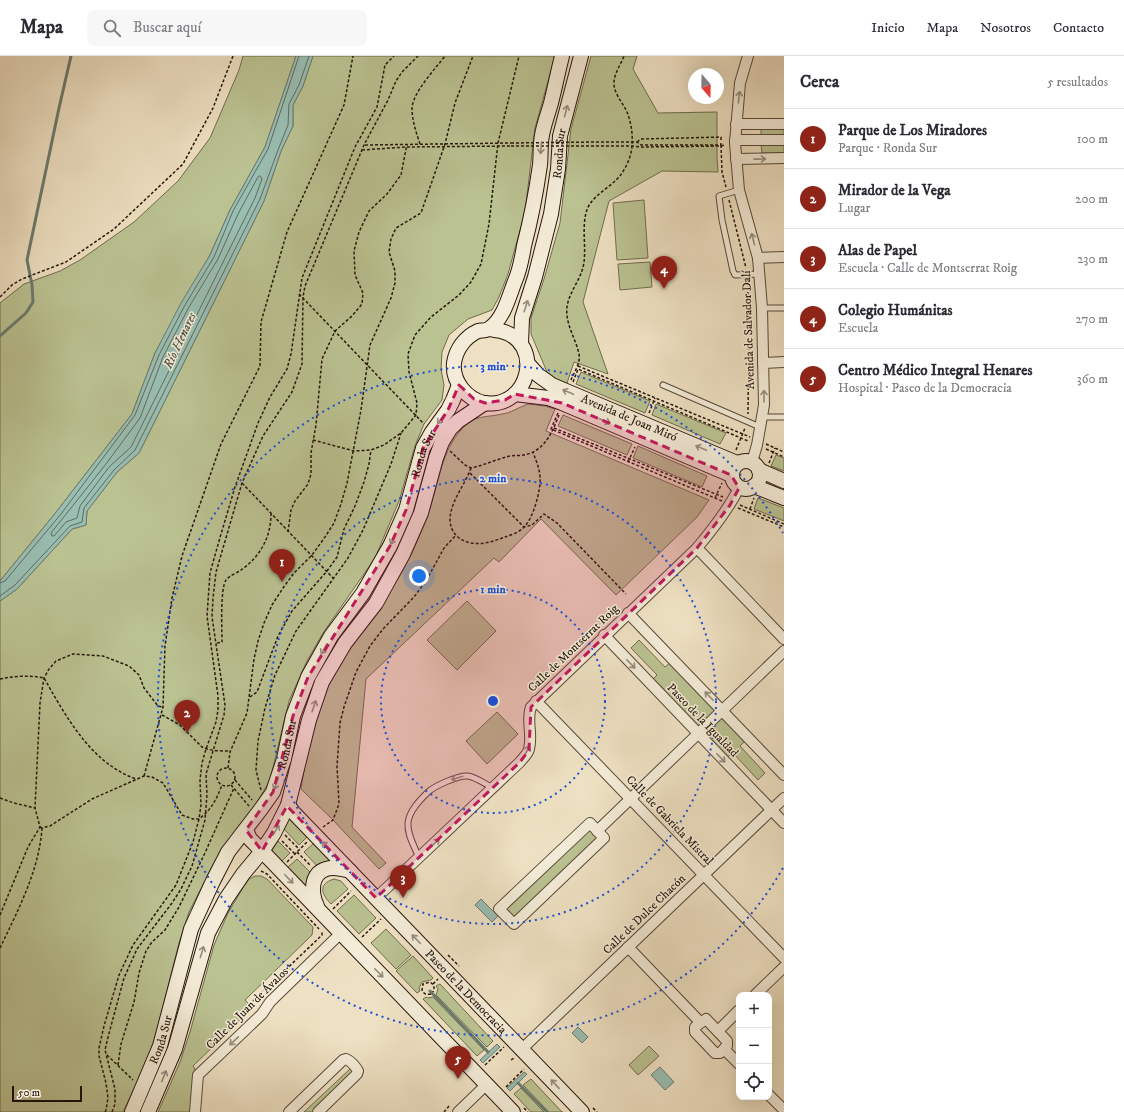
<!DOCTYPE html>
<html lang="es">
<meta charset="utf-8">
<style>
body{margin:0;font-family:"IM FELL DW Pica",serif;background:#f7f7f7;color:#2b2b33}
.controls{position:absolute;right:12px;bottom:12px;display:grid;overflow:hidden;border-radius:8px;box-shadow:0 4px 16px #0002}
.controls button{width:36px;height:36px;display:grid;place-items:center;padding:0;border:0;border-bottom:1px solid #e1e1e2;background:#fff;color:#2b2b33;font:20px sans-serif}
.compass{position:absolute;left:688px;top:12px;width:36px;height:36px;border-radius:50%;background:#fff;box-shadow:0 4px 16px #0002;rotate:160deg}
.scale{position:absolute;left:12px;bottom:10px;width:70px;box-sizing:border-box;padding-left:4px;border:2px solid #26160b;border-top:0;font-size:11px;line-height:14px;white-space:nowrap;color:#26160b;-webkit-text-stroke:3px #f4ecd8;paint-order:stroke}
.you{position:absolute;left:419px;top:520px;width:14px;height:14px;margin:-10px;border:3px solid #fff;border-radius:50%;background:#1a73e8;box-shadow:0 0 0 6px #1a73e833}
.badge{display:grid;place-items:center;width:26px;height:26px;border-radius:50%;background:#8f2418;color:#fff;font-size:13px;font-weight:700}
.pin{position:absolute;translate:-50% -33px;filter:drop-shadow(0 1px 2px #0008)}
.pin::after{content:'';position:absolute;top:21px;width:14px;height:12px;background:inherit;clip-path:polygon(0 0,100% 0,50% 100%)}
.list{margin:0;padding:0;list-style:none}
h2{display:flex;justify-content:space-between;align-items:center;height:52px;margin:0;padding:0 16px;font-size:17px}
h2 small{font-size:13px;font-weight:400;color:#7c7c81}
.list li{display:grid;grid-template-columns:26px 1fr auto;gap:12px;align-items:center;box-sizing:border-box;height:60px;padding:0 16px;border-top:1px solid #e1e1e2}
.list b{display:block;font-size:15px;white-space:nowrap}
.list p{margin:0;font-size:13px;white-space:nowrap;color:#7c7c81}
.list em{font-size:13px;font-style:normal;color:#7c7c81}
.icon{flex:none;width:22px;height:22px;fill:none;stroke:currentColor;stroke-width:2;stroke-linecap:round;stroke-linejoin:round}
.map{position:relative;flex:none;width:784px;height:1056px;overflow:hidden}
header{display:flex;align-items:center;gap:24px;box-sizing:border-box;height:56px;padding:0 20px;background:#fff;border-bottom:1px solid #e1e1e2}
header strong{font-size:19px}
nav{display:flex;gap:22px;margin-inline-start:auto;font-size:14px}
.search{width:280px;height:36px;background:#f7f7f7;display:flex;align-items:center;gap:10px;box-sizing:border-box;padding:0 14px;border-radius:8px;color:#7c7c81;font-size:15px}
main{display:flex}
aside{flex:1;background:#fff}
.map>svg:first-child{display:block}
</style>
<header>
<strong>Mapa</strong>
<div class="search"><svg class="icon" aria-label="search" viewBox="0 0 24 24"><circle cx="10" cy="10" r="6"/><path d="M15 15l6 6"/></svg>Buscar aquí</div>
<nav><a>Inicio</a><a>Mapa</a><a>Nosotros</a><a>Contacto</a></nav>
</header>
<main>
<div class="map">
<svg width="784" height="1056" viewBox="0 0 784 1056">
<rect width="100%" height="100%" fill="#eee1c3"/>
<filter id="stains"><feTurbulence type="fractalNoise" baseFrequency=".005" numOctaves="4"/><feColorMatrix values="0 0 0 0 .2 0 0 0 0 .09 0 0 0 0 .02 0 0 0 .5 -.17"/></filter>
<radialGradient id="worn" r=".72"><stop offset=".6" stop-color="#630" stop-opacity="0"/><stop offset="1" stop-color="#630" stop-opacity=".3"/></radialGradient>
<g fill="#bbc292" stroke="#706c4e">
<path d="M243,0H296L265,91L230,154L210,199L155,297L132,358L57,455L0,525V247L24,228L60,215L80,204L134,166L178,125L210,82L239,14Z"/>
<path d="M313,0H555L535,72L525,156L508,218L499,241L492,254L468,263L449,279L442,296L441,313L444,329L442,344L424,368L415,390L399,445L375,502L323,577L307,605L289,645L270,724L256,748L239,770L215,805L189,856L179,887L155,982L144,1012L123,1056H0V545L17,533L72,473L86,469L87,455L117,416L139,397L264,145L281,95L293,70V49L303,30Z"/>
<path d="M591,0H637L633,13L658,57L717,56V101L718,116L662,115L609,145L583,246L608,318L574,306L567,327L556,323L547,316L531,278V262L544,223L560,167L571,73Z"/>
<path d="M784,72V81L761,82V73Z"/>
<path d="M761,89H784V97H762Z"/>
<path d="M644,144L648,202L617,204L613,147Z"/>
<path d="M650,206L652,231L620,234L618,208Z"/>
<path d="M581,316L650,345L645,357L576,328Z"/>
<path d="M528,348L545,350L555,353L546,375L709,444L697,461L616,539L541,463L499,506L494,502L366,623L352,771L386,807L379,813L333,764L301,733C306,695 317,647 336,614C358,576 388,544 408,505C416,488 424,470 430,452C439,425 442,395 461,374C475,358 485,362 502,358C511,357 519,351 528,348Z"/>
<path d="M656,348L726,377L720,388L652,359Z"/>
<path d="M563,359L632,388L627,399L558,370Z"/>
<path d="M638,390L707,420L702,431L633,402Z"/>
<path d="M776,399L784,402V415L771,410Z"/>
<path d="M758,442L784,452V465L754,453Z"/>
<path d="M467,545L496,575L457,614L427,584Z"/>
<path d="M639,584L665,611L671,606L717,654L698,672L652,624L657,619L631,592Z"/>
<path d="M497,656L518,678L487,708L466,685Z"/>
<path d="M722,658L746,684L740,690L765,717L758,724L733,697L726,702L703,676Z"/>
<path d="M289,762L307,781L299,789L284,773Z"/>
<path d="M589,773L598,782L514,862L506,853Z"/>
<path d="M278,785L290,797L281,806L271,795Z"/>
<path d="M314,787L333,808L319,812L304,796Z"/>
<path d="M297,803L313,819L307,833L287,812Z"/>
<path d="M255,820H261L267,823L313,871L312,879L245,944L253,952L193,1010L195,1013L191,1056H158L180,1006L190,976L214,889L228,857L244,830L249,823Z"/>
<path d="M334,823L341,825L348,833L331,848C322,839 317,828 334,823Z"/>
<path d="M354,839L376,862L359,878L337,855Z"/>
<path d="M386,873L411,899L396,913L371,887Z"/>
<path d="M413,900L433,922L431,924L422,926L419,932L420,935L417,937L396,915Z"/>
<path d="M440,928L493,985L487,991L436,939L438,933L436,930Z"/>
<path d="M426,941L428,942L433,941L484,994L477,1000L423,943Z"/>
<path d="M649,990L659,1000L638,1019L629,1009Z"/>
<path d="M351,1012L354,1015L312,1056H304Z"/>
<path d="M531,1023L562,1056H563H549L523,1029Z"/>
<path d="M521,1032L544,1056H531L514,1038Z"/>
</g>
<g fill="#99beb2" stroke="#6b7b6f">
<path d="M296,0H313L303,30L293,49V70L281,95L264,145L139,397L117,416L87,455L86,469L72,473L17,533L0,545V525L57,455L132,358L155,297L181,247L210,199L230,154L265,91Z"/>
<path d="M481,843L498,860L492,866L475,849Z"/>
<path d="M578,971L588,981L582,987L572,977Z"/>
<path d="M497,988L500,991L483,1007L480,1004Z"/>
<path d="M660,1011L674,1026L665,1034L651,1019Z"/>
<path d="M524,1016L527,1018L510,1035L507,1032Z"/>
</g>
<g fill="none" stroke-linecap="round" stroke-linejoin="round">
<g stroke="#606a5e" stroke-width="1">
<path d="M260,120L262,123L255,142L131,391L109,411L80,450L77,462L66,466L54,480H52L51,477L106,408L140,362L163,301L189,251L218,203L238,158L258,121Z"/>
<path d="M0,527L5,525L61,458L135,359L159,299L185,249L214,201L233,155L268,93L299,0"/>
<path d="M0,540L15,529L70,470L82,466L84,452L114,414L135,394L260,143L278,94L288,69L289,48L299,29L309,0"/>
</g>
<g stroke="#6b7b6f" stroke-width="3">
<path d="M0,280L26,257L33,246L32,229L27,204L59,52L71,0"/>
<path d="M430,935L488,996"/>
<path d="M518,1027L547,1056"/>
</g>
<defs>
<g id="lane">
<path d="M739,134L719,140L722,164L733,215L735,219L760,218"/>
<path d="M762,252H784"/>
<path d="M663,329L760,371"/>
<path d="M762,361H784"/>
<path d="M419,802C415,791 407,779 408,767C409,755 420,744 428,736C435,730 458,719 468,720C476,721 485,728 493,732"/>
</g>
<g id="street">
<path d="M748,0L740,27L735,87L739,134L758,202L762,252L764,349L757,389L752,406"/>
<path d="M736,68H784"/>
<path d="M735,84H784"/>
<path d="M736,103L784,102"/>
<path d="M758,202L784,201"/>
<path d="M763,307L784,306"/>
<path d="M697,492L784,583"/>
<path d="M628,557L784,719"/>
<path d="M604,579L784,767"/>
<path d="M536,645L784,902"/>
<path d="M590,767L604,782L514,868L499,853Z"/>
<path d="M597,775L784,595"/>
<path d="M376,842L520,706C523,702 528,698 529,693C533,678 526,665 531,651L697,492C713,473 728,454 739,432"/>
<path d="M628,891L700,966"/>
<path d="M755,939L784,911"/>
<path d="M706,963L727,985V990L720,997H715L695,976V971Z"/>
<path d="M718,975L739,954"/>
<path d="M522,993L784,742"/>
<path d="M724,993L739,1008"/>
<path d="M769,1039L784,1054"/>
<path d="M195,1056L198,1019L262,958L270,946L341,877"/>
<path d="M289,1056L343,1004L346,1003C351,1005 356,1011 358,1015L357,1018L318,1056"/>
<path d="M458,1056L486,1029"/>
</g>
<g id="secondary">
<path d="M489,273C493,274 497,274 501,275C545,286 530,354 484,347C467,343 452,326 454,307C456,293 465,281 478,275C482,274 487,275 490,272C504,262 509,240 515,225C520,214 522,201 524,190C531,163 536,137 540,109C541,99 540,89 542,79C544,68 548,58 551,47C555,31 558,16 562,0"/>
<path id="s1" d="M521,288L522,262L535,221L551,158L558,113L560,80L581,0"/>
<path id="s2" d="M528,308L538,319L552,329L737,407"/>
<path d="M515,338L548,342L562,347L731,419"/>
<circle cx="746" cy="419" r="14"/>
<path d="M759,414L784,425"/>
<path d="M754,430L784,442"/>
<path id="s3" d="M288,749L293,756L582,1056"/>
<path d="M246,774L250,783L262,795L513,1056"/>
<path d="M317,850C311,838 310,818 326,813C334,810 342,813 350,815"/>
<path id="s4" d="M132,1056L160,990L191,873L213,825L228,796L261,753L273,736L284,703L293,660L308,621L331,580L363,537L390,490L406,454L423,392L432,376L448,354L453,344L459,329"/>
<path d="M148,1056L175,993L208,877L226,843L243,818L262,795L274,777L288,749L309,664L322,626L345,587L376,547L403,498L421,457L436,402L442,386L450,373L458,365L485,347"/>
</g>
</defs>
<use href="#lane" stroke="#584939" stroke-width="7"/>
<use href="#street" stroke="#584939" stroke-width="12"/>
<use href="#secondary" stroke="#26160b" stroke-width="16"/>
<g stroke="#26160b" stroke-width="1.5" stroke-dasharray="3 2" stroke-linecap="butt">
<path d="M596,86H637L641,89H721V85"/>
<path d="M637,86L641,83L721,81V85"/>
<path d="M420,88C416,76 412,64 412,52C413,36 436,12 445,0"/>
<path d="M365,89L511,87"/>
<path d="M721,89L722,116L726,131"/>
<path d="M596,90H632L642,91L721,90L725,89"/>
<path d="M362,94L406,91L511,90"/>
<path d="M729,144L746,212"/>
<path d="M747,226L749,253L748,358"/>
<path d="M299,238L424,368"/>
<path d="M0,241L12,229L22,223L66,206L114,173L183,108L213,52L233,0"/>
<path d="M578,310L750,381"/>
<path d="M571,324C574,316 581,307 579,298C576,283 565,268 567,251C569,235 582,223 584,206C586,190 582,173 586,157C590,139 612,132 622,117C627,110 632,98 632,89C633,78 631,66 627,56C623,47 615,39 614,29C613,19 621,8 624,0"/>
<path d="M573,326L578,313L748,385"/>
<path d="M558,357L551,373L722,445"/>
<path d="M649,357L655,342"/>
<path d="M554,372L723,441"/>
<path d="M313,384L354,395L371,394L384,389L401,377L416,359L417,347L409,316L408,298L415,279L431,261L459,239L471,226L481,208L489,168L498,87L519,0"/>
<path d="M766,388L784,396"/>
<path d="M766,393L784,401"/>
<path d="M736,394L745,372"/>
<path d="M450,395L465,409L471,412C485,409 497,403 510,400C515,399 519,400 523,399C544,396 552,377 559,359"/>
<path d="M628,406L635,391"/>
<path d="M769,407L775,392"/>
<path d="M471,412C465,429 451,444 450,463C450,482 468,490 485,487C492,486 499,483 505,481C511,479 520,476 524,471C533,463 541,434 540,422C540,413 536,405 533,396"/>
<path d="M470,417L524,471L532,469L544,458L557,467L626,538"/>
<path d="M242,427L333,522"/>
<path d="M715,442L722,427"/>
<path d="M740,449L784,468"/>
<path d="M738,452L784,471"/>
<path d="M750,453L754,442"/>
<path d="M288,476L291,454L295,445L308,428L311,418V397L316,369L322,303L335,275L352,260L362,248L363,237L355,219L354,195L359,176L369,155L387,138L401,119L407,88"/>
<path d="M217,587L222,586C222,574 220,533 226,524C230,519 237,517 241,514C260,501 271,481 271,458"/>
<path d="M0,623C14,620 30,619 44,622C67,662 91,707 136,723"/>
<path d="M250,641L257,636L278,580L292,555L327,515L337,501L344,473L355,450L364,426L369,408L371,394"/>
<path d="M162,659L180,669L202,691C210,695 221,695 230,695"/>
<circle cx="226" cy="721" r="9"/>
<path d="M228,712L230,696L247,657L254,603L258,585L264,567L272,549L283,532L294,517L312,499L325,481L334,467L341,448L347,427L361,354L370,289L391,242L395,227V215L389,196L391,183L396,172L421,157L445,88L455,47L473,0"/>
<path d="M144,720L163,651L165,590L172,542L182,500L221,388L260,310L261,266L287,176L344,49L353,0"/>
<path d="M235,724L252,744"/>
<path d="M231,729L249,750"/>
<path d="M261,734L256,714L258,685L265,652L275,619L296,575L348,502L363,474L391,408L401,377"/>
<path d="M0,742L14,747L35,752"/>
<path d="M40,771L42,772L50,770L92,743L144,720L152,721L163,727L182,759L193,763H199C212,753 216,744 222,729"/>
<path d="M323,771L333,764L339,748L337,710L340,667L344,651L356,616L370,590L383,573L414,541L426,525L444,492L456,479"/>
<path d="M285,779L299,793"/>
<path d="M282,785L295,798"/>
<path d="M297,796L311,810"/>
<path d="M287,806L307,786"/>
<path d="M261,815L267,818L319,873"/>
<path d="M333,853L351,835"/>
<path d="M0,859L28,791L40,771L35,752L40,647L44,622L49,613L56,605L73,598L103,600L129,610L139,619L144,632L158,650L162,651"/>
<path d="M362,881L381,863"/>
<path d="M0,892C18,854 39,815 42,772"/>
<path d="M448,899L459,910"/>
<path d="M433,928L438,923"/>
<path d="M431,938C426,939 424,938 422,934L423,928L430,926C434,929 435,931 433,936"/>
<path d="M253,945L322,879V875"/>
<path d="M107,999L133,1024"/>
<path d="M511,1004L514,1002"/>
<path d="M118,1009L121,988L134,946L139,917L146,895L152,886L165,874L179,851L204,799L234,732"/>
<path d="M485,1009L504,991"/>
<path d="M506,1031L524,1013"/>
<path d="M524,1052L528,1056"/>
<path d="M593,1052L597,1056"/>
<path d="M105,1056L106,1054L108,1042L106,1027L99,1000V992L104,970L119,919L133,889L176,829L193,786L199,763L201,749L200,724L202,707L206,693L216,666L218,654V640L207,560L210,517L219,485L235,431L258,367L270,341L287,313L291,298L302,222L355,91L377,51L385,9L394,0"/>
<path d="M112,1056L115,1048V1033L105,994L108,981L124,922L137,893L172,847L181,833L192,810L205,764L207,738L206,718L224,659L225,649L212,561L213,542L216,516L242,427L263,380L292,336L302,308L303,241L305,230L313,211L364,89L388,44L396,25L402,16L418,0"/>
<path d="M444,1056L449,1050"/>
</g>
<use href="#lane" stroke="#f4ecd8" stroke-width="5"/>
<use href="#street" stroke="#f4ecd8" stroke-width="10"/>
<use href="#secondary" stroke="#f4ecd8" stroke-width="14"/>
<g stroke="#26160b" stroke-width="1.5" stroke-dasharray="3 2" stroke-linecap="butt">
<path d="M511,87L596,86"/>
<path d="M511,90H596"/>
</g>
</g>
<defs><path id="oneway-shaft" d="M-6 0H5M1.5-3L5.5 0L1.5 3" fill="none" stroke-width="1.6" stroke-linecap="round" stroke-linejoin="round"/></defs>
<g stroke="#978c7c">
<use href="#oneway-shaft" transform="translate(739 41) rotate(-84)"/>
<use href="#oneway-shaft" transform="translate(566 55) rotate(-76)"/>
<use href="#oneway-shaft" transform="translate(541 92) rotate(94)"/>
<use href="#oneway-shaft" transform="translate(760 103) rotate(-1)"/>
<use href="#oneway-shaft" transform="translate(753 183) rotate(-105)"/>
<use href="#oneway-shaft" transform="translate(526 250) rotate(-72)"/>
<use href="#oneway-shaft" transform="translate(568 336) rotate(-157)"/>
<use href="#oneway-shaft" transform="translate(764 340) rotate(-90)"/>
<use href="#oneway-shaft" transform="translate(441 363) rotate(127)"/>
<use href="#oneway-shaft" transform="translate(605 365) rotate(23)"/>
<use href="#oneway-shaft" transform="translate(701 392) rotate(-157)"/>
<use href="#oneway-shaft" transform="translate(393 483) rotate(114)"/>
<use href="#oneway-shaft" transform="translate(324 593) rotate(119)"/>
<use href="#oneway-shaft" transform="translate(631 608) rotate(46)"/>
<use href="#oneway-shaft" transform="translate(709 640) rotate(-134)"/>
<use href="#oneway-shaft" transform="translate(314 650) rotate(-71)"/>
<use href="#oneway-shaft" transform="translate(527 695) rotate(-64)"/>
<use href="#oneway-shaft" transform="translate(721 702) rotate(46)"/>
<use href="#oneway-shaft" transform="translate(457 722) rotate(163)"/>
<use href="#oneway-shaft" transform="translate(276 728) rotate(110)"/>
<use href="#oneway-shaft" transform="translate(276 774) rotate(-60)"/>
<use href="#oneway-shaft" transform="translate(435 787) rotate(-43)"/>
<use href="#oneway-shaft" transform="translate(326 790) rotate(-134)"/>
<use href="#oneway-shaft" transform="translate(289 823) rotate(46)"/>
<use href="#oneway-shaft" transform="translate(416 883) rotate(-134)"/>
<use href="#oneway-shaft" transform="translate(202 896) rotate(-73)"/>
<use href="#oneway-shaft" transform="translate(379 917) rotate(46)"/>
<use href="#oneway-shaft" transform="translate(234 985) rotate(136)"/>
<use href="#oneway-shaft" transform="translate(164 1020) rotate(-68)"/>
<use href="#oneway-shaft" transform="translate(555 1028) rotate(-133)"/>
</g>
<path fill="#c2185b" fill-opacity="0.2" stroke="#c2185b" stroke-width="3" stroke-dasharray="8 5" stroke-linejoin="round" d="M459,329L474,343L485,347L505,344L515,338L562,347L731,419L739,432L730,449L697,492L531,651L529,694L520,706L376,842L287,750L262,795L246,774L273,736L293,660L308,621L390,490L406,454L423,392L448,354Z"/>
<g fill="none" stroke="#1d4ed8" stroke-width="2" stroke-dasharray="2 4">
<circle cx="493" cy="645" r="112"/>
<circle cx="493" cy="645" r="223"/>
<path d="M783 812A335 335 0 1 1 783 477"/>
</g>
<g text-anchor="middle" stroke-width="3" stroke-linejoin="round" paint-order="stroke">
<g font-size="12" fill="#26160b" stroke="#f4ecd8">
<text dy="4" stroke="none"><textPath href="#s1" startOffset="195">Ronda Sur</textPath></text>
<text transform="translate(748 274) rotate(-92)" y="4">Avenida de Salvador Dalí</text>
<text dy="4" stroke="none"><textPath href="#s2" startOffset="116">Avenida de Joan Miró</textPath></text>
<text dy="4" stroke="none"><textPath href="#s4" startOffset="727">Ronda Sur</textPath></text>
<text transform="translate(573 592) rotate(-44)" y="4">Calle de Montserrat Roig</text>
<text transform="translate(703 664) rotate(46)" y="4">Paseo de la Igualdad</text>
<text dy="4" stroke="none"><textPath href="#s4" startOffset="403">Ronda Sur</textPath></text>
<text transform="translate(670 764) rotate(46)" y="4">Calle de Gabriela Mistral</text>
<text transform="translate(644 858) rotate(-44)" y="4">Calle de Dulce Chacón</text>
<text dy="4" stroke="none"><textPath href="#s3" startOffset="258">Paseo de la Democracia</textPath></text>
<text transform="translate(247 952) rotate(-45)" y="4">Calle de Juan de Ávalos</text>
<text dy="4" stroke="none"><textPath href="#s4" startOffset="78">Ronda Sur</textPath></text>
</g>
<g font-size="13" font-style="italic" fill="#4e5145" stroke="#f4ecd8">
<text transform="translate(179 284) rotate(-65)" y="5">Río Henares</text>
</g>
</g>
<circle cx="493" cy="645" r="6" fill="#1d4ed8" stroke="#f4ecd8" stroke-width="2"/>
<g font-size="12" text-anchor="middle" font-weight="bold" fill="#1d4ed8" stroke="#f4ecd8" stroke-width="3" stroke-linejoin="round" paint-order="stroke">
<text x="493" y="314">3 min</text>
<text x="493" y="426">2 min</text>
<text x="493" y="537">1 min</text>
</g>
<rect width="100%" height="100%" filter="url(#stains)"/>
<rect width="100%" height="100%" fill="url(#worn)"/>
</svg>
<div class="controls">
<button>+</button>
<button>−</button>
<button><svg class="icon" aria-label="locate" viewBox="0 0 24 24"><circle cx="12" cy="12" r="6"/><path d="M12 2v4M12 18v4M2 12h4M18 12h4"/></svg></button>
</div>
<svg class="compass" viewBox="-18 -18 36 36"><path d="M0-13l5 13h-10z" fill="#e53935"/><path d="M0 13l5-13h-10z" fill="#7c7c81"/></svg>
<div class="scale">50 m</div>
<div class="you"></div>
<div class="pin badge" style="left:282px;top:526px">1</div>
<div class="pin badge" style="left:187px;top:677px">2</div>
<div class="pin badge" style="left:403px;top:842px">3</div>
<div class="pin badge" style="left:664px;top:233px">4</div>
<div class="pin badge" style="left:458px;top:1023px">5</div>
</div>
<aside>
<h2>Cerca<small>5 resultados</small></h2>
<ul class="list">
<li><span class="badge">1</span><div><b>Parque de Los Miradores</b><p>Parque · Ronda Sur</p></div><em>100 m</em></li>
<li><span class="badge">2</span><div><b>Mirador de la Vega</b><p>Lugar</p></div><em>200 m</em></li>
<li><span class="badge">3</span><div><b>Alas de Papel</b><p>Escuela · Calle de Montserrat Roig</p></div><em>230 m</em></li>
<li><span class="badge">4</span><div><b>Colegio Humánitas</b><p>Escuela</p></div><em>270 m</em></li>
<li><span class="badge">5</span><div><b>Centro Médico Integral Henares</b><p>Hospital · Paseo de la Democracia</p></div><em>360 m</em></li>
</ul>
</aside>
</main>
